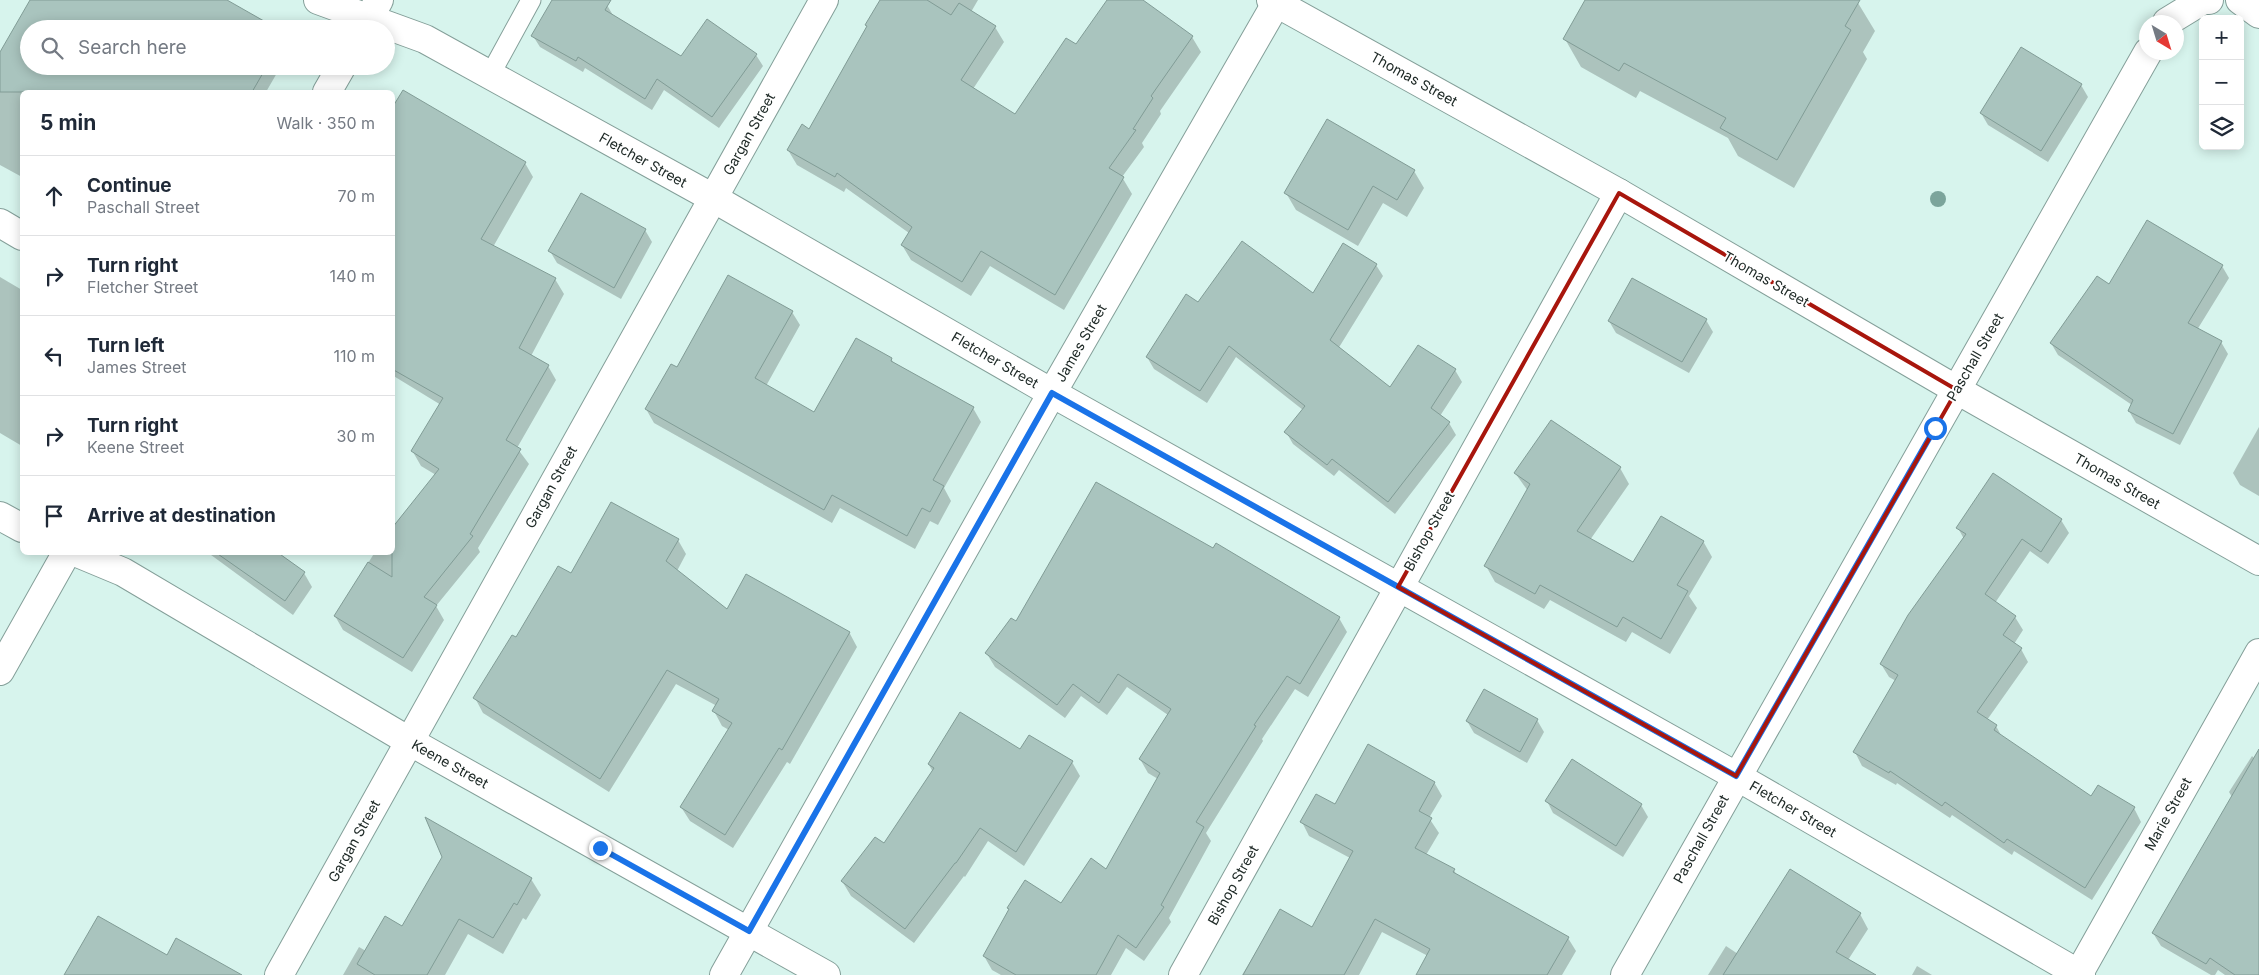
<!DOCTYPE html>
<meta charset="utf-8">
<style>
body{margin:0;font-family:Inter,sans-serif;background:#f6f6f7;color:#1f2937}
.controls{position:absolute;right:15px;top:15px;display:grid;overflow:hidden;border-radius:8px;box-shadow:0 2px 12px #0003}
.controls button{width:45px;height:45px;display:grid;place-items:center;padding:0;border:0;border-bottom:1px solid #e0e1e3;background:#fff;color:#1f2937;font:25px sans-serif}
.compass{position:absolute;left:2139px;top:15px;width:45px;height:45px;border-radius:50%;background:#fff;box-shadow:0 2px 12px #0003;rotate:142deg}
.stop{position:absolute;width:15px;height:15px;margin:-11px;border:4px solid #1a73e8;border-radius:50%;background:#fff}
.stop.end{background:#1a73e8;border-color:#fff;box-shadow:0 1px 5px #0008}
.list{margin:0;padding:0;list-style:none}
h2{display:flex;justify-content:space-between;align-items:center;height:65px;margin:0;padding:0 20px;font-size:21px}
h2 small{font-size:16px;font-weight:400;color:#747a83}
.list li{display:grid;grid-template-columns:32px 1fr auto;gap:15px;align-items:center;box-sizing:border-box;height:80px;padding:0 20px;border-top:1px solid #e0e1e3}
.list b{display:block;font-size:19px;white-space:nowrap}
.list p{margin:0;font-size:16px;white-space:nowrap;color:#747a83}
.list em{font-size:16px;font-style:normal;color:#747a83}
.icon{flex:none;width:28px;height:28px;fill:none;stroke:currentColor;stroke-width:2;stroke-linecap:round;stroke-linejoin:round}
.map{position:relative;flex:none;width:2259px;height:975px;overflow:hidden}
.search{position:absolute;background:#fff;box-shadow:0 2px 12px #0003;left:20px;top:20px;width:375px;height:55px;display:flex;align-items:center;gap:12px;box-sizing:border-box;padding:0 18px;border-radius:28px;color:#747a83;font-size:19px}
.panel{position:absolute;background:#fff;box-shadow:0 2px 12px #0003;left:20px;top:90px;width:375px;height:465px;border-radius:8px}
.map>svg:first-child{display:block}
</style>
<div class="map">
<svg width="2259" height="975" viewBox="0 0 2259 975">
<rect width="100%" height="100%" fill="#d7f4ed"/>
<g fill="#0003">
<path d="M31,0H220L29,29V66H281L266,92H22V177L0,165V54Z"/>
<path d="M553,0H598L607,5L614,17L681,58L756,55L763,66L719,128L664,90L652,110L585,68L583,72L540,47L533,36Z"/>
<path d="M882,0H978L971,12L995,27L1004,42L973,89L1015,115L1076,46L1108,0H1141L1192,37L1201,52L1160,111L1161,114L1142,143L1144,147L1122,177L1132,194L1064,310L990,266L971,296L911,260L902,245L909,233L846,188L844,192L797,165L788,150L810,130Z"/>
<path d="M1587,0H1853L1858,3L1875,31L1863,52L1867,59L1794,188L1738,156L1728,138L1640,91L1636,98L1581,67L1565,39Z"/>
<path d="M2081,85L2088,97L2048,162L1988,125L1981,113Z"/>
<path d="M392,111L525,163L533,177L493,247L555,279L564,294L531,356L548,366L556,380L517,448L529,464L478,548L480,552L436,606L444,620L412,672L343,630L335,616L375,552H392L436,475L421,466L413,452L441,405L392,375Z"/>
<path d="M1414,171L1424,188L1407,217L1383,203L1358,246L1296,210L1286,193Z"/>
<path d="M645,230L652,242L621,299L557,263L550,251Z"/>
<path d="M1376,265L1383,276L1338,349L1390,389L1455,370L1462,382L1440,416L1449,423L1456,435L1395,514L1339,470L1334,476L1293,444L1286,432L1303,410L1236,357L1207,403L1154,369L1147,357L1199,303L1313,295Z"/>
<path d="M2222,266L2229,278L2197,330L2221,342L2228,354L2180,445L2136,423L2129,411L2132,405L2058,355L2051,343L2110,286Z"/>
<path d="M0,277L22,290V446L0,433Z"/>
<path d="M792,312L800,325L766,386L814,413L891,359L894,363L973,408L981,422L944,488L951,501L938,525L930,521L915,549L840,508L832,523L654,423L646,409L677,369Z"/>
<path d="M1706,320L1713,332L1689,373L1616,333L1609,321Z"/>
<path d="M2259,427V496L2240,485L2233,473Z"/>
<path d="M1620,468L1629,484L1590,540L1634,564L1703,541L1712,557L1689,596L1697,608L1670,654L1632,632L1626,642L1550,600L1544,609L1495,582L1486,566L1528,491L1515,473Z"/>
<path d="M2061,520L2069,533L2048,564L2030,551L1995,603L2015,617L2023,630L2014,644L2021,649L2028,662L1987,720L1996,726L2002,737L2091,798L2134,808L2141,822L2092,900L2014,851L2012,855L1952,815L1950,818L1897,783L1896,785L1862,766L1855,752L1896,681L1889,677L1881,664L1964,539L1958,528Z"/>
<path d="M678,540L686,554L677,571L727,610L849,632L857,647L790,764L787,762L733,848L690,821L681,807L729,730L722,726L714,711L717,706L676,684L609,792L483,713L475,698L517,639L571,575Z"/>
<path d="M1214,550L1339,618L1347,632L1308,697L1295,689L1262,739L1263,741L1206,833L1211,841L1169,918L1171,922L1144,961L1126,948L1111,975H1001L992,970L984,956L1010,910L1008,908L1061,905L1107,870L1158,779L1148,773L1140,759L1168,715L1127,687L1107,715L1081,696L1065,718L995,667L987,654L1016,623Z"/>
<path d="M207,552H275L304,573L312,587L293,615Z"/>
<path d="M1537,720L1544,732L1527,763L1474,733L1467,721Z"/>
<path d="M2259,749V975H2225L2218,970L2215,975H2211L2161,946L2153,933L2232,797L2229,792L2252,756L2254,758Z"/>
<path d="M1072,762L1080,776L1024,866L988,841L965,877L964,876L914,943L851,896L842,881L884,845L933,772L929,765Z"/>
<path d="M1434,782L1442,796L1429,818L1439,833L1426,855L1454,870L1457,876L1568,938L1576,951L1562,975H1418L1428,956L1382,932L1359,975H1242L1281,910L1313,928L1350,858L1309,836L1302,822L1335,806Z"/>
<path d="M1547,801L1641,805L1648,817L1623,857L1553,813Z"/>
<path d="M531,879L541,895L526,920L523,918L503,954L468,934L445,975H343L359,947L366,951L403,928Z"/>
<path d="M1860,914L1868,929L1848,960L1874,975H1708L1726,946L1738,954Z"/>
<path d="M1917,966L1932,975H1912Z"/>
</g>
<g fill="#a9c4be" stroke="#819c96">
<path d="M30,0H227L278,29H29V66H267L252,92H0V52Z"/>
<path d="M552,0H611L605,10L681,56L707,19L757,54L712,117L657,79L645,99L578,57L576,61L531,36Z"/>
<path d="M880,0H927L951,15L959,3L996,26L961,80L1015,114L1066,38L1076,44L1107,0H1143L1193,36L1151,96L1153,98L1133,129L1136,130L1109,168L1124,177L1055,295L981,251L962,282L901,245L912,227L837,173L835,177L787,150L802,124L809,129L867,26L865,25Z"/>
<path d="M1585,0H1860L1845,26L1851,30L1777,160L1720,128L1726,118L1624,63L1619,71L1563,39Z"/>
<path d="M2021,47L2082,84L2041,151L1980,113Z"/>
<path d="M403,90L526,162L481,239L556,278L519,348L549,365L506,440L521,449L470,534L473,536L424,597L437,605L403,658L334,616L368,562L392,577V528L439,469L411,451L443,398L392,369V108Z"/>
<path d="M1327,119L1415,170L1397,200L1373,186L1348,230L1284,193Z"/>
<path d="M581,193L646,229L614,288L548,251Z"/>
<path d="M2147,220L2223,265L2188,323L2222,341L2173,434L2128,411L2133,400L2050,343L2097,276L2109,284Z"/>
<path d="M1242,241L1313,293L1343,243L1377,264L1330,340L1390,387L1418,345L1456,369L1431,408L1450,422L1388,502L1332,459L1327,465L1284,432L1305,406L1229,346L1200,391L1146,357L1186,294L1198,302Z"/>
<path d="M728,275L793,311L755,378L814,412L856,338L892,358L891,361L974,407L933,480L944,486L930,512L922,508L907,536L832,495L824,510L645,409L671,364L677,367Z"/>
<path d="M1632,278L1707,319L1682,362L1608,321Z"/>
<path d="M1551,420L1621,467L1577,531L1633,562L1661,516L1704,541L1677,585L1688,591L1661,639L1623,617L1617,627L1540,585L1535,594L1484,566L1530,484L1514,473Z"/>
<path d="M1993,473L2062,519L2041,552L2022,539L1985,594L2016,616L2003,635L2022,648L1977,712L1997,725L1994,730L2091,796L2098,785L2135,807L2085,888L2007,839L2004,843L1945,802L1942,806L1890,771L1889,773L1853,752L1898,675L1880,664L1908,615L1966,534L1956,528Z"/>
<path d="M1096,482L1213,548L1216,543L1340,617L1300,684L1287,676L1254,725L1256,726L1196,822L1204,827L1161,905L1164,907L1136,948L1118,935L1096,975H1016L983,956L1009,909L1007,908L1025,880L1061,903L1091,858L1106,869L1160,773L1139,759L1171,709L1118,674L1099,703L1073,684L1057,705L985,653L1011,618L1016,621Z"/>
<path d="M611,502L679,539L666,561L727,609L746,574L850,632L782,750L779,748L725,835L680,807L732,723L712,711L719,699L667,670L600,779L473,698L512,635L516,637L558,566L571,573Z"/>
<path d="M215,552H277L305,572L285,601Z"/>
<path d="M1484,689L1538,719L1520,752L1466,721Z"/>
<path d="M960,712L1020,749L1029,735L1073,761L1016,852L980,828L956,863H955L905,929L841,881L875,837L884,843L934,768L928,764Z"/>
<path d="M1368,744L1435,782L1419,811L1432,818L1415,848L1455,869L1453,872L1569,937L1547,975H1416L1430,949L1375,919L1344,975H1243L1280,909L1312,927L1353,851L1300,822L1316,794L1335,804Z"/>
<path d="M2259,749V975H2235L2210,958L2206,964L2152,933Z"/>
<path d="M1572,759L1642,804L1616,846L1545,801Z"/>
<path d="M425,817L532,878L517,905L514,903L493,938L459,919L427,975H375L357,964L385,916L402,926L442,857Z"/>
<path d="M1790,869L1861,913L1836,952L1876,975H1723Z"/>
<path d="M98,916L167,955L176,938L242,975H64Z"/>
</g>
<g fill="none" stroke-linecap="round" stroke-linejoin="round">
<defs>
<path id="service" d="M490,75L531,0"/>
<g id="minor">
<path d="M318,0L425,39L713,198L1052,393L1736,776L2081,975"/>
<path d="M1271,0L1619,193L1957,390L2259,561"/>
<path d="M2240,0L2259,14"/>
<path d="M2167,22L2203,0H2209"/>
<path d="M0,223L22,236"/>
<path d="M0,516L22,528"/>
<path d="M75,552L123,572L409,741L826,975"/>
<path d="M279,975L824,0"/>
<path d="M724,975L1052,393L1278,0"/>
<path d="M1183,975L1619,193"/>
<path d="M1625,975L2148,52"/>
<path d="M2078,975L2259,653"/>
</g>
<g id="secondary">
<path d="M363,29L379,0"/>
<path d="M327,92L342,66"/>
<path d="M0,671L67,552"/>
</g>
</defs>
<use href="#service" stroke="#849f99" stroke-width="21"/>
<use href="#minor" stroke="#849f99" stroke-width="30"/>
<use href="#secondary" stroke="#849f99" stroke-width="30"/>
<use href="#service" stroke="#fff" stroke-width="19"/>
<use href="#minor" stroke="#fff" stroke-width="28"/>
<use href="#secondary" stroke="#fff" stroke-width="28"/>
</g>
<circle fill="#7ba49b" cx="1938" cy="199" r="8"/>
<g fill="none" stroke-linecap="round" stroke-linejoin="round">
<path stroke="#1a73e8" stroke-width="6" d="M600,848L749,931L1052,393L1736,776L1935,428"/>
</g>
<path fill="none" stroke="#a8160d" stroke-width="4" stroke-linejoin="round" d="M1619,193L1957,390L1736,776L1398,587Z"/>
<g text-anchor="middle" stroke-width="4" stroke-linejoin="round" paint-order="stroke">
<g font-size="14" fill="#202b28" stroke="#fff">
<text transform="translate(1414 79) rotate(29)" y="5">Thomas Street</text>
<text transform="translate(749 134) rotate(-61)" y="5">Gargan Street</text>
<text transform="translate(643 160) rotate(29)" y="5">Fletcher Street</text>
<text transform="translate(1766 279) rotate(30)" y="5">Thomas Street</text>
<text transform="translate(1081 343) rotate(-60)" y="5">James Street</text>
<text transform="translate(1975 357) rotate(-60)" y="5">Paschall Street</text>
<text transform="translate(995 360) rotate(30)" y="5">Fletcher Street</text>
<text transform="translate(2117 481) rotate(30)" y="5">Thomas Street</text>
<text transform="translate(551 487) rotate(-61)" y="5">Gargan Street</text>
<text transform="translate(1429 531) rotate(-61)" y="5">Bishop Street</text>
<text transform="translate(450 764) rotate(29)" y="5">Keene Street</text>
<text transform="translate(1793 809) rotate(30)" y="5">Fletcher Street</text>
<text transform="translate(2168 814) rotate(-61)" y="5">Marie Street</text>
<text transform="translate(1701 839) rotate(-61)" y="5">Paschall Street</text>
<text transform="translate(354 841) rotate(-61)" y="5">Gargan Street</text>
<text transform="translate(1233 885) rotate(-61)" y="5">Bishop Street</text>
</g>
</g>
</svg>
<div class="controls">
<button>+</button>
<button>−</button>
<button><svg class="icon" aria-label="layers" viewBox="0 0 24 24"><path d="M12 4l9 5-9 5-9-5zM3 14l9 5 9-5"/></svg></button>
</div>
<svg class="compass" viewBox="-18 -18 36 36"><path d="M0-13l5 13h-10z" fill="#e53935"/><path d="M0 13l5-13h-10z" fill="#747a83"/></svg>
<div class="stop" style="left:1935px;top:428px"></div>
<div class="stop end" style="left:600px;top:848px"></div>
<div class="search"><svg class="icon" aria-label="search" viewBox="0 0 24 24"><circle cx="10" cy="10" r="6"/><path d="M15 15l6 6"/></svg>Search here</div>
<section class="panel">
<h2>5 min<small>Walk · 350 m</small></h2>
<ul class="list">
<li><svg class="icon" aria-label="ahead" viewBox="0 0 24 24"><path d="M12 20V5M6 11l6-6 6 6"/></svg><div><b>Continue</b><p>Paschall Street</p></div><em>70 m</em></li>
<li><svg class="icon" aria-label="right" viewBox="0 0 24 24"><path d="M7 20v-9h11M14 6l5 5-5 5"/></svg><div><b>Turn right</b><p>Fletcher Street</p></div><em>140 m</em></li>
<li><svg class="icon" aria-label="left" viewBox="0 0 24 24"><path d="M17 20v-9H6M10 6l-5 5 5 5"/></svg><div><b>Turn left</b><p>James Street</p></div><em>110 m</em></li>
<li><svg class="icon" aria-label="right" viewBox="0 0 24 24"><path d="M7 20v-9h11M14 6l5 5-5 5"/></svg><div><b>Turn right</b><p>Keene Street</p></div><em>30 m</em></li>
<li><svg class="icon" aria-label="arrive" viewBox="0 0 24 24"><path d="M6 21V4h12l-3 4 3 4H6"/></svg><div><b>Arrive at destination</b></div></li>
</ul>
</section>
</div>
